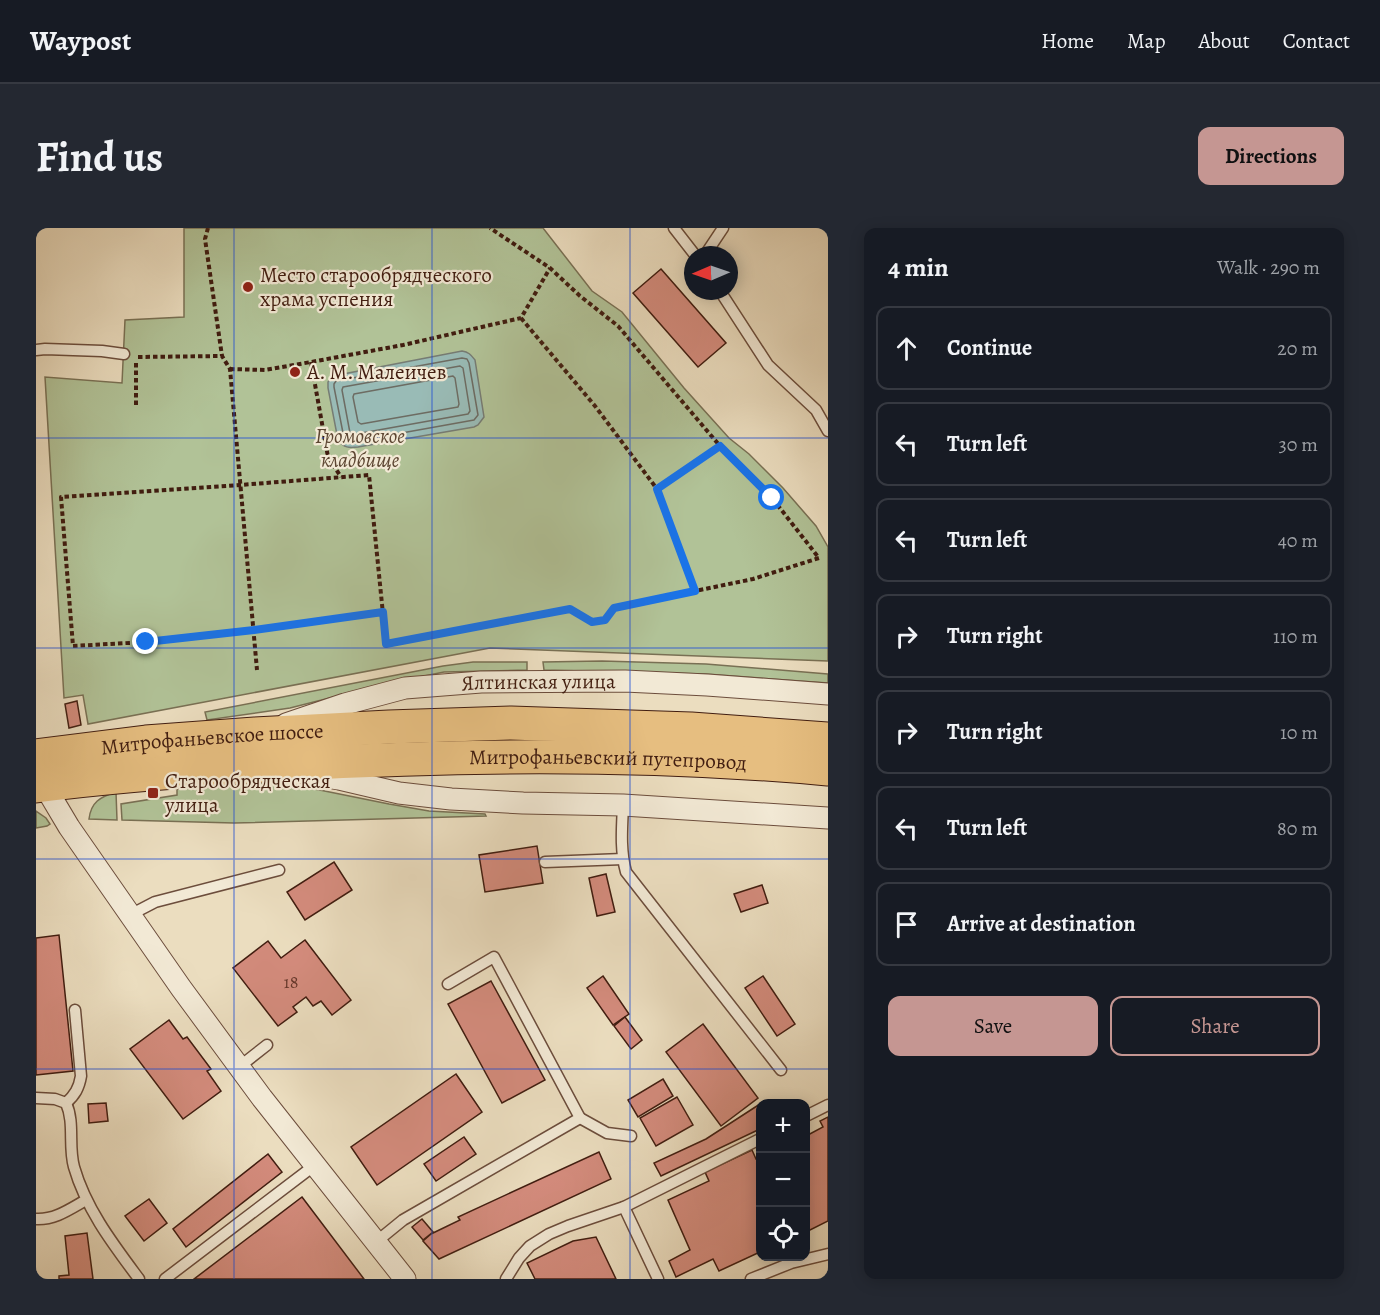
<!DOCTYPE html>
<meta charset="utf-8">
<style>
body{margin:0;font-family:Alegreya,serif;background:#242831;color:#f1f3f6}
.controls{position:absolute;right:18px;bottom:18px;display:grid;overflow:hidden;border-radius:12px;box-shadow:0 3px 15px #0003}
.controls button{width:54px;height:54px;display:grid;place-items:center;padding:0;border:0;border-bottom:2px solid #363941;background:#171b24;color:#f1f3f6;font:30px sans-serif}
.compass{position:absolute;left:648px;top:18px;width:54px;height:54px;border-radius:50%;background:#171b24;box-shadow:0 3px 15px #0003;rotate:268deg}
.stop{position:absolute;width:18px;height:18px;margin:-14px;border:4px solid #1a73e8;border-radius:50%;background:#fff}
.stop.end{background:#1a73e8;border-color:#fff;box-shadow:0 2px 6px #0008}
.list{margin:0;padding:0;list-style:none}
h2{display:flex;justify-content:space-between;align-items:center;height:78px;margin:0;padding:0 24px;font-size:26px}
h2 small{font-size:20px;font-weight:400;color:#9ea1a6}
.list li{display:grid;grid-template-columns:39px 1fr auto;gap:18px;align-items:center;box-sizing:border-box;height:84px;margin:0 12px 12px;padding:0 12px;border:2px solid #363941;border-radius:12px}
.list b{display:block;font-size:22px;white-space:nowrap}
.list em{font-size:20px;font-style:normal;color:#9ea1a6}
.actions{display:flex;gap:12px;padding:18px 24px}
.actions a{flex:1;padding:14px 0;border:2px solid #c59692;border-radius:12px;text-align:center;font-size:21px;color:#c59692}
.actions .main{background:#c59692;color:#111}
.icon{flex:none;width:33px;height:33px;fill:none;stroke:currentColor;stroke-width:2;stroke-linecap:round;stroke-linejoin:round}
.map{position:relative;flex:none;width:792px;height:1051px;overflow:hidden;border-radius:12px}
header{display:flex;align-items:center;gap:36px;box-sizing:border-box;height:84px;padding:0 30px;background:#171b24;border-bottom:2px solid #363941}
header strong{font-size:28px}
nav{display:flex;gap:33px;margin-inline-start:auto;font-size:21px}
.intro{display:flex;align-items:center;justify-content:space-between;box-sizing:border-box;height:144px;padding:0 36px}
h1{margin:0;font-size:42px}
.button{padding:15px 27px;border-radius:12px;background:#c59692;color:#111;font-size:21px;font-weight:700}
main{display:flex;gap:36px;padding:0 36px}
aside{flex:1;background:#171b24;border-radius:12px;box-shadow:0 3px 15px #0003}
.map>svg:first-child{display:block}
</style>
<header>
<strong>Waypost</strong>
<nav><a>Home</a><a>Map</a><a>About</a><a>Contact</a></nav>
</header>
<div class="intro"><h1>Find us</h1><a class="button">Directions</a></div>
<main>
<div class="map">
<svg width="792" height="1051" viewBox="0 0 792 1051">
<rect width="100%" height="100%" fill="#ebddbf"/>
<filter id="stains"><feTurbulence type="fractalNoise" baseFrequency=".00333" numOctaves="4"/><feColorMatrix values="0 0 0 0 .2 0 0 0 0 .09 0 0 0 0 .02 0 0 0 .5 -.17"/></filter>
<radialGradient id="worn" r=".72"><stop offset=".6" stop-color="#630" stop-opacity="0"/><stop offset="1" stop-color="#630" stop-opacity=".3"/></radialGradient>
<g fill="#b1c297" stroke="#797054" stroke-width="1.5">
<path d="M148,0H507L556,63L586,84L648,160L693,210L713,226L747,260L780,298L792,319V433L454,420L52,496L47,467L28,470L9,149L86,155L89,92L148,89Z"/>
<path d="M566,433L670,436L792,446V455L670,446L508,442L507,434Z"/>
<path d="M437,434H491V442L408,444L353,455L254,480L171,492L169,484L407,438Z"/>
<path d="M205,552L249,555L353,576L393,583L449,586L450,588L198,595L86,592L85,576L141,567V558Z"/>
<path d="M80,564L81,592L53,591C55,574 64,569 80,564Z"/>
<path d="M0,583L10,590L14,596L11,598L0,600Z"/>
</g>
<path fill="#99bbb6" stroke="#767c74" stroke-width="1.5" d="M426,123C433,124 435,127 439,132L448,189L442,197L438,199L322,219C313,220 308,220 302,212L292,160V154L297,148Z"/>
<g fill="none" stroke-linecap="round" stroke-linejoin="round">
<g stroke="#6d6c63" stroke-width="1.5">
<path d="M426,130L431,131L433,135L442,187L438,192L321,213L313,214L308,210L298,159V156L300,153Z"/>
<path d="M424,138L427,140L434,183L432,186L320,206L314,205L306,162L307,159Z"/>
<path d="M417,148L419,150L423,176L422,179L325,196L322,194L317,169L318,166Z"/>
</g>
</g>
<g fill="#d38b7c" stroke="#411d10" stroke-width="1.5">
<path d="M625,41L690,115L662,139L597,65Z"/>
<path d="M41,473L45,497L33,500L29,476Z"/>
<path d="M501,618L507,655L449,664L443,627Z"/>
<path d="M298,634L316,662L269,692L251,664Z"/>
<path d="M570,646L579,684L561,688L553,650Z"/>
<path d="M726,657L732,675L705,684L698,666Z"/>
<path d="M23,707L37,843L0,847V710Z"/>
<path d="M269,712L315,772L296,787L285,773L277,778L270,769L257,779L261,784L242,798L197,740L232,713L245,730Z"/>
<path d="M567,748L593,786L577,797L551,760Z"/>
<path d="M727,748L759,796L741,808L709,760Z"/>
<path d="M455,753L509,852L466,875L412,776Z"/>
<path d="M589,789L606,812L595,821L578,798Z"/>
<path d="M133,792L147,811L151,809L175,841L171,843L185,863L147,891L94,821Z"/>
<path d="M667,796L722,870L685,898L630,824Z"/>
<path d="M420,846L446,884L341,957L315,919Z"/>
<path d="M627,851L637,868L602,889L592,872Z"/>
<path d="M641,869L657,897L620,918L604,890Z"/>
<path d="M70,875L72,893L53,895L52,876Z"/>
<path d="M724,876V901L625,948L618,935L670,911Z"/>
<path d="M792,889V993L770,1004V908L787,899L784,893Z"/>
<path d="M428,909L440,926L400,953L388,936Z"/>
<path d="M716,922L720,931L724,929V1024L683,1043L677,1031L640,1049L633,1033L654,1022L632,972L673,953L669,944Z"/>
<path d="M563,924L575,951L403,1031L387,1013L395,1006L424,992L422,989Z"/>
<path d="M232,926L246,944L150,1019L137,1001Z"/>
<path d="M266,969L328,1051H158Z"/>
<path d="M113,971L131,995L108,1013L89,988Z"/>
<path d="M386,991L397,1004L387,1012L376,999Z"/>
<path d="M51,1005L57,1051H23V1048L33,1047L29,1008Z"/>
<path d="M560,1009L580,1051H499L491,1035L537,1013Z"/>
</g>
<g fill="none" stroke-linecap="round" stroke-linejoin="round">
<defs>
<g id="lane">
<path d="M638,0L659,27"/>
<path d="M669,27L687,0"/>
<path d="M684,63L732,137L780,182L792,203"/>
<path d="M0,122L9,121L66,123L88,126"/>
<path d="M587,577C586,600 584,622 590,644L745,842"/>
<path d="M509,634L587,631"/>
<path d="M94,687L119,674L243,642"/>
<path d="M203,839L231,817"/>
<path d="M0,870L19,871L30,875C39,895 32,918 38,939C50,981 77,1016 103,1051"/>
<path d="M30,875C39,867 43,860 45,848L39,782"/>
<path d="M770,888L792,877"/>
<path d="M544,890L571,905L595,908"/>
<path d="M588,979L622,1051"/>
<path d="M0,991C19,992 34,981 50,972"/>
<path d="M340,1014L367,992L544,890L458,729L412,756"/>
<path d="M129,1051L279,937"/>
<path d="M470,1051L483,1030L494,1018L513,1006L532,998L588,979L724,911"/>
<path d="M715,1051L755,1035L792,1026"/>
</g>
<g id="street">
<path id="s1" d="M250,496L309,476L369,460L445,454L589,453L671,457L792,466"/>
<path d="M270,546L303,551L363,565L415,571L487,575L587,577L792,590"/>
<path d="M8,557L33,599L145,760L226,870L369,1051"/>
</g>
<g id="primary">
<path id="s2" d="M0,528L110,514L219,506L353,499L475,495L655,501L792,511"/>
<path id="s3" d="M0,558C85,547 172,541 257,536C435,526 615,525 792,541"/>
</g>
</defs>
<use href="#lane" stroke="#6c4d3c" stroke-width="13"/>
<use href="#street" stroke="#6c4d3c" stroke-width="23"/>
<use href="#primary" stroke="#411d10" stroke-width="35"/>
<g stroke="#411d10" stroke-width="4" stroke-dasharray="4.5 3" stroke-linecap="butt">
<path d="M172,0L169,11L186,128"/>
<path d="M485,90L559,178L621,261L659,363"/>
<path d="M102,129L186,128L194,141L221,442"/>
<path d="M275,134L292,229L305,249"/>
<path d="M100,135V179"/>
<path d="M194,141L229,142L275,134L367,117L485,90L514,40"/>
<path d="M621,261L684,218"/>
<path d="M347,384L218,402L110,414L37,418L25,269L204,257L333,247L350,416L533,381L556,394L569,391L577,380L717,351L783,330L736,270L684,218L582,98L544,68L514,40L454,0"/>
</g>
<use href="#lane" stroke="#f2e9d5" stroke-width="10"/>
<use href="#street" stroke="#f2e9d5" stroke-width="21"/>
<use href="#primary" stroke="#e6be80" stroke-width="33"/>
</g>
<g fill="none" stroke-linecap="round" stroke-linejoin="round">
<path stroke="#1a73e8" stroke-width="8" d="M110,414L218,402L347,384L350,416L534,381L556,394L569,392L578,380L659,363L621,261L684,218L736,270"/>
</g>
<path fill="none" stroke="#1d4ed8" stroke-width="1.5" stroke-opacity="0.55" d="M198,0V1051M396,0V1051M594,0V1051M0,210H792M0,420H792M0,631H792M0,841H792"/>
<g fill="#8f2418" stroke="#f2e9d5" stroke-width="2">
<circle cx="212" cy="59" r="6"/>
<circle cx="259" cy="144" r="6"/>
<rect x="111" y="559" width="12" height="12" rx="3"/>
</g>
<g text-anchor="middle" stroke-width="4.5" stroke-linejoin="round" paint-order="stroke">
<g font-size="18" fill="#66382b">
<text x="255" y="760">18</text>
</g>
<g font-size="21" fill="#411d10" stroke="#f2e9d5" text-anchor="start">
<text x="224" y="54">Место старообрядческого<tspan x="224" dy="24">храма успения</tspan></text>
<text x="271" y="151">А. М. Малеичев</text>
<text x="129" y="560">Старообрядческая<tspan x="129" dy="24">улица</tspan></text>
</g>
<g font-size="21" font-style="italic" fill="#5d4632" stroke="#f2e9d5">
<text x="324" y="215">Громовское<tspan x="324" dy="24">кладбище</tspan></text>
</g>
<g font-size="21" fill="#411d10" stroke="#f2e9d5">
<text dy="7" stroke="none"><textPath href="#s1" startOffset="258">Ялтинская улица</textPath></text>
<text dy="7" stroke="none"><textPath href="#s2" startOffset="177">Митрофаньевское шоссе</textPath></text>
<text dy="7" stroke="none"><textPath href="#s3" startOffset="573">Митрофаньевский путепровод</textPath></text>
</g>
</g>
<rect width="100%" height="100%" filter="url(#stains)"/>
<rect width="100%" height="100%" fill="url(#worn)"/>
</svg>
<div class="controls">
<button>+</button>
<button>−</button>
<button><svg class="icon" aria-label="locate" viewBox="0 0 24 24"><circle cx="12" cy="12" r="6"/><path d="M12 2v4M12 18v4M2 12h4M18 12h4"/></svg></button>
</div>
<svg class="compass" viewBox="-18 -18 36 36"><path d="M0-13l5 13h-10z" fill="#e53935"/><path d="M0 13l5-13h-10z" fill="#9ea1a6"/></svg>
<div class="stop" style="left:736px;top:270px"></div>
<div class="stop end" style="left:110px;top:414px"></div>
</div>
<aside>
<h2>4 min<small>Walk · 290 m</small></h2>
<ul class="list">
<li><svg class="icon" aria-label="ahead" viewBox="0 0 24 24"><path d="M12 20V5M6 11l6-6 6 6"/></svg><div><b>Continue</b></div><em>20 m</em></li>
<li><svg class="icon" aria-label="left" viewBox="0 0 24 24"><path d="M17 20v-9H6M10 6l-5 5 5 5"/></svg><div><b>Turn left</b></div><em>30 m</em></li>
<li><svg class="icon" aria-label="left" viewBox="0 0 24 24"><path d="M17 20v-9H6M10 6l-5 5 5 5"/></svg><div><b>Turn left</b></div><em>40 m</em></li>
<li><svg class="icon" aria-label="right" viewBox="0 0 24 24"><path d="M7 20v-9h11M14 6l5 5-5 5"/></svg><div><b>Turn right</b></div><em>110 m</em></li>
<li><svg class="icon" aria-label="right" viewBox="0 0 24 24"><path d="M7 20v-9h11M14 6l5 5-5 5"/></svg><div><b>Turn right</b></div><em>10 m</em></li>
<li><svg class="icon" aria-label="left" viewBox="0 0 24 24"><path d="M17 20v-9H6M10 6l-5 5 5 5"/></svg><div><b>Turn left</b></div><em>80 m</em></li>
<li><svg class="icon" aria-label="arrive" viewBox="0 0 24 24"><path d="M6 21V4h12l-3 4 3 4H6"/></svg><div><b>Arrive at destination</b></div></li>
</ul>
<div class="actions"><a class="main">Save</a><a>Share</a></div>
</aside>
</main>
